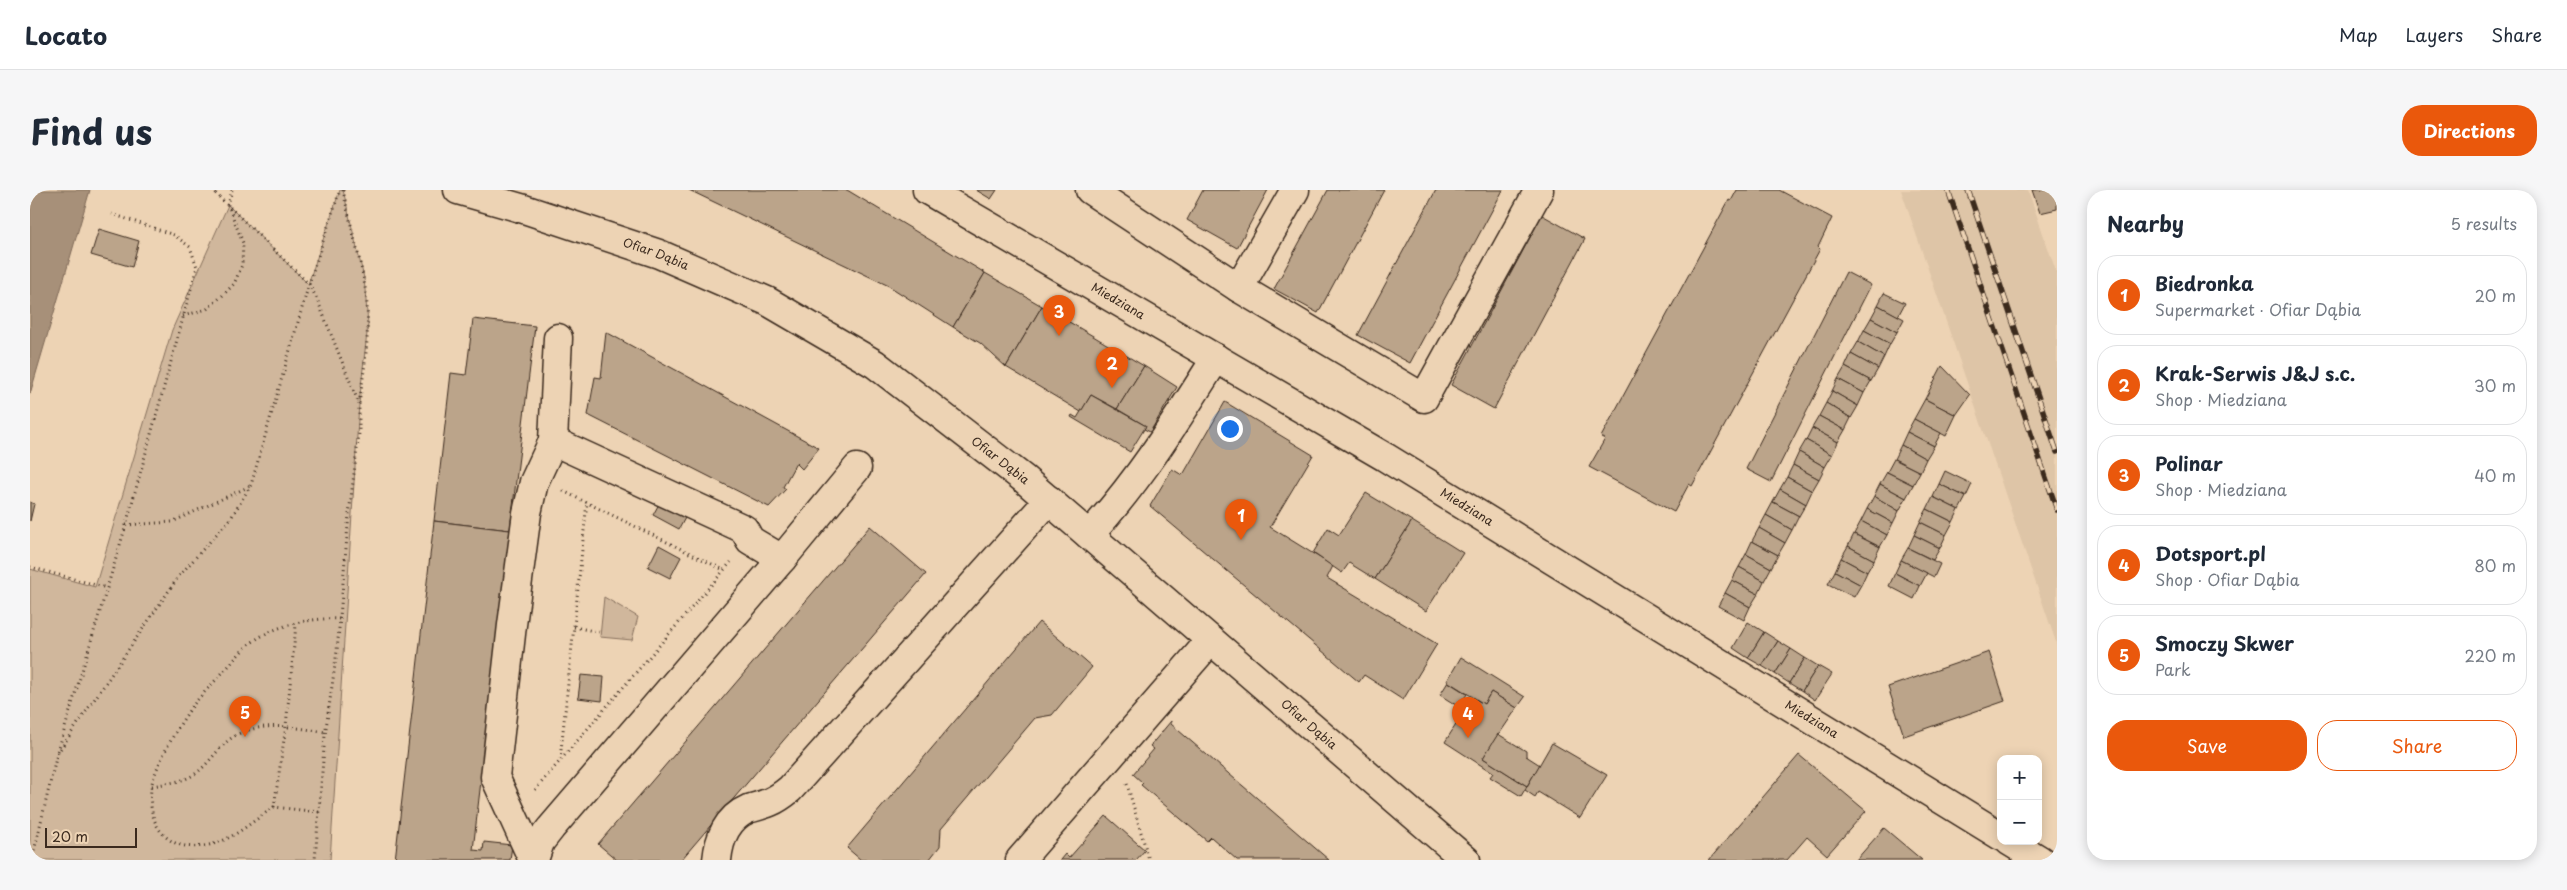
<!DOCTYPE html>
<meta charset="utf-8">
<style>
body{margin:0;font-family:"Playpen Sans",sans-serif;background:#f6f6f7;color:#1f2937}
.controls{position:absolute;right:15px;bottom:15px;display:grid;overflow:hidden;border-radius:10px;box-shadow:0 2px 12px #0003}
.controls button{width:45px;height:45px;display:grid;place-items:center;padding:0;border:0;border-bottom:1px solid #e0e1e3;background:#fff;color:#1f2937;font:25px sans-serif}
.scale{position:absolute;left:15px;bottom:12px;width:92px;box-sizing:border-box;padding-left:5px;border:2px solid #3b2a1e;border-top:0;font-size:14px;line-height:18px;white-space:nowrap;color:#3b2a1e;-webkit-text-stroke:4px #edd3b4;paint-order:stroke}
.you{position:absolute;left:1199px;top:238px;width:18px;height:18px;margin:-12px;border:4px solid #fff;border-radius:50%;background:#1a73e8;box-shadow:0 0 0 8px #1a73e833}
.badge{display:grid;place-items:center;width:32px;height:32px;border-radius:50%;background:#ea580c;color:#fff;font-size:16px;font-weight:700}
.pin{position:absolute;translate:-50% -41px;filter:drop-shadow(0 1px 2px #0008)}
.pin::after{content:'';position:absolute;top:26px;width:18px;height:15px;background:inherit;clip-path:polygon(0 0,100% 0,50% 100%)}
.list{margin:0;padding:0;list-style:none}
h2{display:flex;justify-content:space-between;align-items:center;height:65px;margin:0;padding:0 20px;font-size:21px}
h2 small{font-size:16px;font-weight:400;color:#747a83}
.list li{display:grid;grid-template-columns:32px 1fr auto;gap:15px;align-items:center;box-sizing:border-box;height:80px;margin:0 10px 10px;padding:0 10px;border:1px solid #e0e1e3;border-radius:20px}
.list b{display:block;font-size:19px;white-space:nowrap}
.list p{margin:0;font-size:16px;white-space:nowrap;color:#747a83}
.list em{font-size:16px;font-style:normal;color:#747a83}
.actions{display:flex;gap:10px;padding:15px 20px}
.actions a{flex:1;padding:11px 0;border:1px solid #ea580c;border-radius:20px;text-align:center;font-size:18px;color:#ea580c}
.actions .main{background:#ea580c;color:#fff}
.map{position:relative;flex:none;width:2027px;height:670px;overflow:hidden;border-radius:20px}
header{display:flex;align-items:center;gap:30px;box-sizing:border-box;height:70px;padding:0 25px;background:#fff;border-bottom:1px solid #e0e1e3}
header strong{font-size:24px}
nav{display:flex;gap:28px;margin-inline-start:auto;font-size:18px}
.intro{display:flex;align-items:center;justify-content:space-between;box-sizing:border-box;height:120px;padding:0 30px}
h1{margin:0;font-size:35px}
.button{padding:12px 22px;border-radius:20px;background:#ea580c;color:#fff;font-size:18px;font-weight:700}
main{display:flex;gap:30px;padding:0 30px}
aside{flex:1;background:#fff;border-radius:20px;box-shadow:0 2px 12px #0003}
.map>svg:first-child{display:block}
</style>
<header>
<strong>Locato</strong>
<nav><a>Map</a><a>Layers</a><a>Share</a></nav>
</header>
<div class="intro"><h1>Find us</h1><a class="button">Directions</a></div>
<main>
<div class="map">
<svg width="2027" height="670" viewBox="0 0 2027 670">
<rect width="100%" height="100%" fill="#edd3b4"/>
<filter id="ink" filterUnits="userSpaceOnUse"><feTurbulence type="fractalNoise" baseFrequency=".02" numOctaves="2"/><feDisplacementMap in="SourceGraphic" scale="10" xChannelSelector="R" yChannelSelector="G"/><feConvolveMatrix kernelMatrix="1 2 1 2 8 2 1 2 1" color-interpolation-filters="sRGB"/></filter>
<g filter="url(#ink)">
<path fill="#dec5a7" d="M1871,0H1998L2027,84V455Z"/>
<g fill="#d0b79c" stroke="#86705d">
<path d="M310,0H313L334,88L338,134L329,214L300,670H0V379L65,397L142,140L198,15L278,94Z"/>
<path d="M574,407L608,427L602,450L570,447Z"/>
</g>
<path fill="#a79079" stroke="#7c6755" d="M0,0H60L0,204Z"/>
<g fill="#bba48a" stroke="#3b2a1e">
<path d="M659,0H817L955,83L923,137L859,96Z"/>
<path d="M946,0H967L961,9Z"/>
<path d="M1173,0H1238L1207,58L1157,30Z"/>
<path d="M1298,0H1354L1288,123L1244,99Z"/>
<path d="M1406,0H1473L1380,173L1328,145Z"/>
<path d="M1707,0H1749L1802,28L1788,57L1790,59L1662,296L1659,294L1644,322L1559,277L1575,249L1571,247L1699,10L1701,11Z"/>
<path d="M2002,0H2023L2025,5L2027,4V19L2010,23Z"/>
<path d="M1512,25L1555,49L1464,219L1421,195Z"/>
<path d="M69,39L109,51L102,77L61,65Z"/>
<path d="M1816,82L1841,95L1741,292L1716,279Z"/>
<path d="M955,83L1012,116L976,177L950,153L923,137Z"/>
<path d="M1854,103L1875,113L1868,126L1848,115Z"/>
<path d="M1848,115L1874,129L1867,142L1841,128Z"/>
<path d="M1012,116L1114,176L1087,219L1061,205L1051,222L976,177Z"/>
<path d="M1841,128L1867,142L1860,154L1834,140Z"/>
<path d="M443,129L505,136L480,340L404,331L421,183L436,185Z"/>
<path d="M1834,140L1860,154L1854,167L1828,152Z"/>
<path d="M576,142L789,258L772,279L766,273L753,297L756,299L739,317L558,225L565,187L571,188Z"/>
<path d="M1828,152L1854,167L1848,179L1821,164Z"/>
<path d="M1821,164L1848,179L1841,191L1815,177Z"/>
<path d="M1114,176L1147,197L1120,242L1114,239L1116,236L1087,219Z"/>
<path d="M1912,176L1940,205L1926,225L1895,209Z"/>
<path d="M1815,177L1841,191L1834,203L1808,189Z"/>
<path d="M1808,189L1834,203L1828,216L1802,201Z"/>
<path d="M1802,201L1828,216L1821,228L1796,213Z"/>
<path d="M1061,205L1116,236L1100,262L1041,227L1042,225L1047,228Z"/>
<path d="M1895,209L1926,225L1916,246L1884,229Z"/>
<path d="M1195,212L1283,265L1240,337L1303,376L1297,388L1407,454L1373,510L1334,485L1329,492L1120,316L1142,279L1152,285L1154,283Z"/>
<path d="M1796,213L1821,228L1815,240L1789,226Z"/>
<path d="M1789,226L1815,240L1808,252L1782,238Z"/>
<path d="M1884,229L1911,243L1904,256L1877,242Z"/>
<path d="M1782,238L1808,252L1802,265L1776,250Z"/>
<path d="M1877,242L1904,256L1896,269L1871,255Z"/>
<path d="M1776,250L1802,265L1795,277L1769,262Z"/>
<path d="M1871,255L1896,269L1890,282L1864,269Z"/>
<path d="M1769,262L1795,277L1789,289L1763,275Z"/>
<path d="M1864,269L1890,282L1883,295L1857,282Z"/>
<path d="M1763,275L1789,289L1782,301L1757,287Z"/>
<path d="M1915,281L1942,294L1936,307L1909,294Z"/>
<path d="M1857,282L1883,295L1876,308L1850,294Z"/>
<path d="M1757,287L1782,301L1776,314L1750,299Z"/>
<path d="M1850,294L1876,308L1869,321L1844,306Z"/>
<path d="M1909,294L1936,307L1929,320L1903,307Z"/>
<path d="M1750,299L1776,314L1769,326L1743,312Z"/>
<path d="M1336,303L1382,331L1345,389L1319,373L1312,383L1283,363L1298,338L1309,345Z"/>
<path d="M1844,306L1869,321L1863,333L1837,319Z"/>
<path d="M1903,307L1929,320L1923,332L1897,319Z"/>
<path d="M0,312L4,314L0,331Z"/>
<path d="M630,312L656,326L649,339L623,325Z"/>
<path d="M1743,312L1769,326L1762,340L1736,325Z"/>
<path d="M1837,319L1863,333L1857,345L1831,331Z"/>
<path d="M1897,319L1923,332L1916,345L1890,332Z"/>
<path d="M1736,325L1762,340L1755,353L1729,338Z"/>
<path d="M404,331L480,340L443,660L453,661L454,652L482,655L480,670H365Z"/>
<path d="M1382,331L1433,363L1396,421L1345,389Z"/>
<path d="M1831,331L1857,345L1850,357L1824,344Z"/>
<path d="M1890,332L1916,345L1910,358L1884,345Z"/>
<path d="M840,336L896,384L651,670H587L568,654Z"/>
<path d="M1729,338L1755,353L1748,365L1722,351Z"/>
<path d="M1824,344L1850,357L1844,370L1818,356Z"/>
<path d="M1884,345L1910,358L1903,370L1878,358Z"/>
<path d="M1722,351L1748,365L1741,378L1716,364Z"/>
<path d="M629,355L651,367L640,388L618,377Z"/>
<path d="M1818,356L1844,370L1837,382L1811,368Z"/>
<path d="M1878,358L1910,374L1904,387L1871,370Z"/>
<path d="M1716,364L1741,378L1734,391L1709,377Z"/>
<path d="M1811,368L1837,382L1831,395L1805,381Z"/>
<path d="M1871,370L1897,383L1890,396L1865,383Z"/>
<path d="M1709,377L1734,391L1728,404L1702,390Z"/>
<path d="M1805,381L1831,395L1824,407L1798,394Z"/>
<path d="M1865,383L1890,396L1884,409L1859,396Z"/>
<path d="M1702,390L1728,404L1720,417L1695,403Z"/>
<path d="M1695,403L1720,417L1714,430L1688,416Z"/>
<path d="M1009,432L1062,477L1022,525L1005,528L911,639L910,656L899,670H831L817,658Z"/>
<path d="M1718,432L1734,442L1718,468L1703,458Z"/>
<path d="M1734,442L1748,451L1732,476L1718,468Z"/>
<path d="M1748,451L1761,459L1745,484L1732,476Z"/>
<path d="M1761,459L1775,468L1759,493L1745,484Z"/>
<path d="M1959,462L1975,511L1874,546L1858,497Z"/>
<path d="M1431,467L1495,507L1487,518L1461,502L1454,514L1417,491Z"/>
<path d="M1775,468L1788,476L1772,501L1759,493Z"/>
<path d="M1788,476L1802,484L1785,510L1772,501Z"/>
<path d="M551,485L574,487L572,511L548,508Z"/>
<path d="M1418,492L1437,504L1429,517L1410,505Z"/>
<path d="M1461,502L1487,518L1453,568L1497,596L1491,606L1460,587L1463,583L1415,552L1443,508L1454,514Z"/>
<path d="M1141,531V534L1299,670H1207L1181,647L1177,651L1111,595L1113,593L1103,584L1124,559L1120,556Z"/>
<path d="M1468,544L1496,561V566L1510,575L1497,596L1453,568Z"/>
<path d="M1522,553L1577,585L1550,628L1508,602L1505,607L1495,600Z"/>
<path d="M1769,565L1836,621L1797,665L1777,647L1757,670H1679Z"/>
<path d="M1076,626L1115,660L1106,670H1030L1035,664L1039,668Z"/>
<path d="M1854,638L1892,670H1826Z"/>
</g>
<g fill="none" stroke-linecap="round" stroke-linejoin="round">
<defs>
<g id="minor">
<path id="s1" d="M428,0L494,19L629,64L737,111L845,174L994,289L1436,670"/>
<path id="s2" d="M897,0L1355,267L1971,646"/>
<path d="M1060,0L1209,98"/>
<path d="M1265,0L1209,98L1394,208L1509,0"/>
<path d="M523,251L528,148"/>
<path d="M1059,345C1109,291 1147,230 1186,168"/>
<path d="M752,369L827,278"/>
<path d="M1979,651L2010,670"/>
<path d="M503,670L465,587L482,435L497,323L504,292L523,251L714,339L720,350L752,369L521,638L510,652L504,670"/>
<path d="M687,670C689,649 697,628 718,619C725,617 733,615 740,612C747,609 754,604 760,599L1019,310"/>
<path d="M990,670L1181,450"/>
</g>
</defs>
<use href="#minor" stroke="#3b2a1e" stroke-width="31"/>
<g stroke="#3b2a1e" stroke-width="3" stroke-dasharray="1 4" stroke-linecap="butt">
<path d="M182,0L279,94L287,109L329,214V243L319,324L307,461L295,545L285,670"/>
<path d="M313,0C319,29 327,57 333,86C342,128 336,172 329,213"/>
<path d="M153,126L177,119L192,106L204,94L212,75L213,53L198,15L202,0"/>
<path d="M533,301L694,380"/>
<path d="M96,335L142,332L220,296"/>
<path d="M0,377L77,398"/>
<path d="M544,437L569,442"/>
<path d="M28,561L96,335L167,77L160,57L144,45L82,24"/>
<path d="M530,570L557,312"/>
<path d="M1097,594L1119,670"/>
<path d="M122,596C138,593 156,592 169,581C183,569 192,552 208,544C237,531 266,538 296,542"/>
<path d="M505,600L701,372"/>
<path d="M244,617L256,536L266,435"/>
<path d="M289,622L244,617C224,630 203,650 179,655C139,664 117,637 121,599C123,579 151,530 164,514C174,502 186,490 197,478C205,469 213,458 224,451C245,435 284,427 310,429"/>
<path d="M2,670L27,564L149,386L201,328L221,295L279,94L310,0"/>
</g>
<use href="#minor" stroke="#edd3b4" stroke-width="28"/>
<defs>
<g id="rail">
<path d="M1918,0L2027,320"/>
<path d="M1938,0L2027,262"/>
</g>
</defs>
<use href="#rail" stroke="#3b2a1e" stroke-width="5.5"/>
<use href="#rail" stroke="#edd3b4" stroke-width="4" stroke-dasharray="11" stroke-linecap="butt"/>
</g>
</g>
<g text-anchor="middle" stroke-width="4" stroke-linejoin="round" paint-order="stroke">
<g font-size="12" fill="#3b2a1e" stroke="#edd3b4">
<text dy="4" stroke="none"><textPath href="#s1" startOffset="208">Ofiar Dąbia</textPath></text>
<text dy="4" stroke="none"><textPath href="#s2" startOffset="221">Miedziana</textPath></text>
<text dy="4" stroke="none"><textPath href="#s1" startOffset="612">Ofiar Dąbia</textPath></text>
<text dy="4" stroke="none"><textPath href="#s2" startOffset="626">Miedziana</textPath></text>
<text dy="4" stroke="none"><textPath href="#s2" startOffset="1031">Miedziana</textPath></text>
<text dy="4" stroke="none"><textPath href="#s1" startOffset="1018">Ofiar Dąbia</textPath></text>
</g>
</g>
</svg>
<div class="controls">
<button>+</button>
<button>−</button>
</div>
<div class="scale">20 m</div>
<div class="you"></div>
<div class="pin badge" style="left:1211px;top:350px">1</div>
<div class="pin badge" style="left:1082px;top:198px">2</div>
<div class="pin badge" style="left:1029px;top:146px">3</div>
<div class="pin badge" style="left:1438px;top:548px">4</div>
<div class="pin badge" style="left:215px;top:547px">5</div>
</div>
<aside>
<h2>Nearby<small>5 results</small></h2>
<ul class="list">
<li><span class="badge">1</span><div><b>Biedronka</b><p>Supermarket · Ofiar Dąbia</p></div><em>20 m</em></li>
<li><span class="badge">2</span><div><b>Krak-Serwis J&amp;J s.c.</b><p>Shop · Miedziana</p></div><em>30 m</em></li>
<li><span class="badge">3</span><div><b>Polinar</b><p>Shop · Miedziana</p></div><em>40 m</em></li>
<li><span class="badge">4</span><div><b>Dotsport.pl</b><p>Shop · Ofiar Dąbia</p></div><em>80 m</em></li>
<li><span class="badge">5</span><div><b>Smoczy Skwer</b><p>Park</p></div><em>220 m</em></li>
</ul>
<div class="actions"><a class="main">Save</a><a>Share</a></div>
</aside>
</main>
